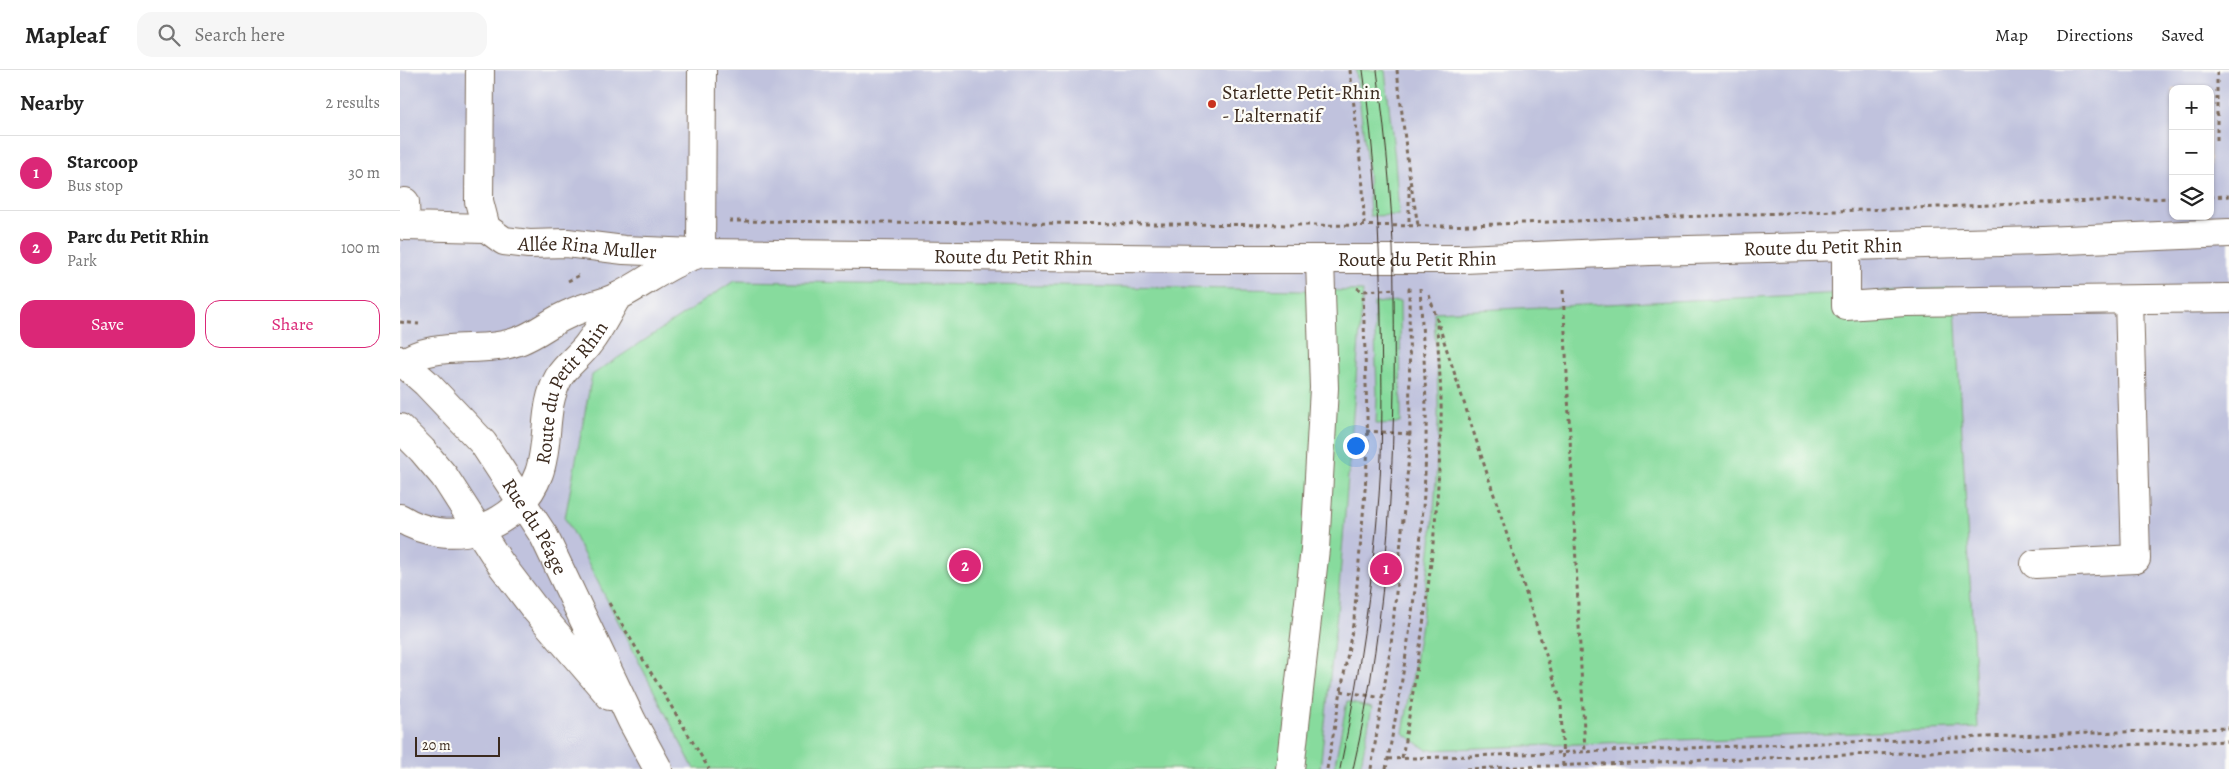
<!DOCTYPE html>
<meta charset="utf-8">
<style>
body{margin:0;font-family:Alegreya,serif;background:#f6f6f6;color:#222}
.controls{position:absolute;right:15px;top:15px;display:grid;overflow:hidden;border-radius:10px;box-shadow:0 1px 4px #0004}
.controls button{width:45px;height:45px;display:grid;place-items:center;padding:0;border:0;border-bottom:1px solid #e0e0e0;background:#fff;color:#222;font:25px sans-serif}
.scale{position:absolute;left:15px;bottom:12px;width:85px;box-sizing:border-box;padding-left:5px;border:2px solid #3b2a1e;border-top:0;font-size:14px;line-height:18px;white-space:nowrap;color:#3b2a1e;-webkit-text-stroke:4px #fdfcf7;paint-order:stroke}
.you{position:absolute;left:955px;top:375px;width:18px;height:18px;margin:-12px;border:4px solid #fff;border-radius:50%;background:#1a73e8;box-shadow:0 0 0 8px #1a73e833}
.badge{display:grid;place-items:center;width:32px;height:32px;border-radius:50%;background:#db2777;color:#fff;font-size:16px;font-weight:700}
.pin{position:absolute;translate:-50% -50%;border:2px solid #fff;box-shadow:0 1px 5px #0006}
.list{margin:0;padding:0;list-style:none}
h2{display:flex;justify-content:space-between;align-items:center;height:65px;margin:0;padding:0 20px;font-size:21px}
h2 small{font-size:16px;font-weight:400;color:#767676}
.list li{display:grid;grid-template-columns:32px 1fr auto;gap:15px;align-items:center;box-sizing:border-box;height:75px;padding:0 20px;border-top:1px solid #e0e0e0}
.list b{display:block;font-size:19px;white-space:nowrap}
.list p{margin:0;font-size:16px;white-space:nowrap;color:#767676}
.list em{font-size:16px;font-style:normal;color:#767676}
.actions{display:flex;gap:10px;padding:15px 20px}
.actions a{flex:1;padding:11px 0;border:1px solid #db2777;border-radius:15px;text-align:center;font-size:18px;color:#db2777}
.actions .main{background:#db2777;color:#fff}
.icon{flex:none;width:28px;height:28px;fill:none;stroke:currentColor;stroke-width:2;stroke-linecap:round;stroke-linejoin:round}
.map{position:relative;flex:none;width:1829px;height:699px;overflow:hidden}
header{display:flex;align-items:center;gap:30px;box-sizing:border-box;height:70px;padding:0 25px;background:#fff;border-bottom:1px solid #e0e0e0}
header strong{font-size:24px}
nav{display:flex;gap:28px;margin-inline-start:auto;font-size:18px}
.search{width:350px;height:45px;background:#f6f6f6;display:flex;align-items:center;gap:12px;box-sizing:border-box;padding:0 18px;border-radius:15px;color:#767676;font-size:19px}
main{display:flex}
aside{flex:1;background:#fff}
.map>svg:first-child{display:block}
</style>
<header>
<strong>Mapleaf</strong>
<div class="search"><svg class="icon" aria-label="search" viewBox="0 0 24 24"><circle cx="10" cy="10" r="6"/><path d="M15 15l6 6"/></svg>Search here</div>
<nav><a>Map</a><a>Directions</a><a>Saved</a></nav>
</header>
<main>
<aside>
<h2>Nearby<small>2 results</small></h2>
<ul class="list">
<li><span class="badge">1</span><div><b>Starcoop</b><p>Bus stop</p></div><em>30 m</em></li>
<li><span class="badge">2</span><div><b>Parc du Petit Rhin</b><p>Park</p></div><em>100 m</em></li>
</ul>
<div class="actions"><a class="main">Save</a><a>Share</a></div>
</aside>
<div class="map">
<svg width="1829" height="699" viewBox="0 0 1829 699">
<rect width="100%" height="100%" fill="#fdfcf7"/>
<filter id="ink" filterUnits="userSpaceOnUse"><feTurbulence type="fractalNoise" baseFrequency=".02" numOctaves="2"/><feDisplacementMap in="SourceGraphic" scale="10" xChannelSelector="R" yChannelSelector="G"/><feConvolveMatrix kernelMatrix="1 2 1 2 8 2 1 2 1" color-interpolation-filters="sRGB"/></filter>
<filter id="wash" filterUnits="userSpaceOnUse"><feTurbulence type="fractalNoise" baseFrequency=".0096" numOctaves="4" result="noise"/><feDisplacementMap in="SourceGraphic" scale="20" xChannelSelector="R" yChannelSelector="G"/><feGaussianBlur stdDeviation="1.12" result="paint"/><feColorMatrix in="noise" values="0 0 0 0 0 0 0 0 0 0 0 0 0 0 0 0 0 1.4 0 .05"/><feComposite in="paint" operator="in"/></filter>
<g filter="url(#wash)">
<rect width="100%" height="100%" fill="#f4e3cb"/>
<path fill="#c0c2dd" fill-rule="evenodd" d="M0,0H1829V699H0ZM1773,19H1810V146H1773Z"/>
<g fill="#87db9d" stroke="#61825e">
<path d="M956,0H985L995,90L999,145L970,146L968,102Z"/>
<path d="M334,211L963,221L937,543L920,699H294L165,448L192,305Z"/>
<path d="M1554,218L1578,658L1027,680L1003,663C1021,561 1037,457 1038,353C1039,316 1035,279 1034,242Z"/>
<path d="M1000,231L1001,353L976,354L977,325L974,233Z"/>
<path d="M947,631L972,637L960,699H934Z"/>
</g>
</g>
<g filter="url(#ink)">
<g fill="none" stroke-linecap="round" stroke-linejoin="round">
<defs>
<g id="minor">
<path id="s1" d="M80,0L79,131L86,158L104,171L129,174L167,173L224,180L293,183"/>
<path d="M5,132L6,156L86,158"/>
<path d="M1446,175V236L1505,232L1829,228"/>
<path d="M301,183L302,0"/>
<path id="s2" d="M0,295C36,268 82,286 121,270C139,263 153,250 171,243C185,236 203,234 217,227C247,212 268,193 301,183L806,189H1064L1250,181L1643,171L1829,163"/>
<path id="s3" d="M0,448C49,479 118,460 139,403C150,372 142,337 159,307C167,294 181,285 189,273C200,259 208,242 217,227"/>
<path d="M1635,494L1736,489L1729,230"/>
<path d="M890,699L915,479L924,318L920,190"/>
</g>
<g id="major">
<path id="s4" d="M0,290L26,313L83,373L144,466L232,651L258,699"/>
<path d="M0,358L22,380L44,406L100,493L135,539L210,626"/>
</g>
</defs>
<use href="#minor" stroke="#7c6b5b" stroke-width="30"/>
<use href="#major" stroke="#7c6b5b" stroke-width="30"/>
<g stroke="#7c6b5b" stroke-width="3" stroke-dasharray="4 4" stroke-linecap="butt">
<path d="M950,0L963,117L964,154"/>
<path d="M997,0L1009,104L1018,155"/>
<path d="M1817,70V0"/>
<path d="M1009,115V156"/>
<path d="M1810,127L1829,126"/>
<path d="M329,151L1045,156L1773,128"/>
<path d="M168,211L182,204"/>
<path d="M957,218L963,221L995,219"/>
<path d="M1163,220L1185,682"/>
<path d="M1029,225L1161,631L1163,699"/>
<path d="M0,252L19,254"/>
<path d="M966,361L1010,364"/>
<path d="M209,533L309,699"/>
<path d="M941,621L983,628"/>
<path d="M1002,688C1021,577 1038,466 1041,353C1042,320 1038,286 1037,254"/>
<path d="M988,689L1829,658"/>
<path d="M927,699L954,549L964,434L968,377L963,221"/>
<path d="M971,699L991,575L1010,376L1009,217"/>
<path d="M986,699C1008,584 1028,455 1026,338C1025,297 1022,257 1020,217"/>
<path d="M1066,699L1829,671"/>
</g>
<use href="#minor" stroke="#fff" stroke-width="28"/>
<use href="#major" stroke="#fff" stroke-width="28"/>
<g stroke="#3b2a1e" stroke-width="1">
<path d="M940,699C959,609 972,517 979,426C983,368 982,310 981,252C980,168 975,84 963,0"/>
<path d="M953,699C989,543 996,385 994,226C994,150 987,75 977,0"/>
</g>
</g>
</g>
<circle fill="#c8321e" stroke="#fdfcf7" stroke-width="2" cx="812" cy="34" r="5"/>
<g text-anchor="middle" stroke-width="4.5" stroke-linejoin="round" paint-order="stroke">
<g font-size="20" fill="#3b2a1e" stroke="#fdfcf7" text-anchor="start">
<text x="822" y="29">Starlette Petit-Rhin<tspan x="822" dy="23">- L'alternatif</tspan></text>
</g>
<g font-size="20" fill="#3b2a1e" stroke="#fdfcf7">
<text dy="7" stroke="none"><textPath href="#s2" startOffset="1448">Route du Petit Rhin</textPath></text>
<text dy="7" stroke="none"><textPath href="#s1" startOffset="265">Allée Rina Muller</textPath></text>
<text dy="7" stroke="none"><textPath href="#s2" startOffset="638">Route du Petit Rhin</textPath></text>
<text dy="7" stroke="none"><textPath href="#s2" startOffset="1042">Route du Petit Rhin</textPath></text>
<text dy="7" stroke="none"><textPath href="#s3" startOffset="256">Route du Petit Rhin</textPath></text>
<text dy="7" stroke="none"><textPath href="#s4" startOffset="216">Rue du Péage</textPath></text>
</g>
</g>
</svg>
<div class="controls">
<button>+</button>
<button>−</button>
<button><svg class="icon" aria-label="layers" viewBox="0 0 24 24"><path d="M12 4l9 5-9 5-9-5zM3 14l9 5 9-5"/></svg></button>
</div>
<div class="scale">20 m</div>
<div class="you"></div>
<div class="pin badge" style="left:986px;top:499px">1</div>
<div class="pin badge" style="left:565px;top:496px">2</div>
</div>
</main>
